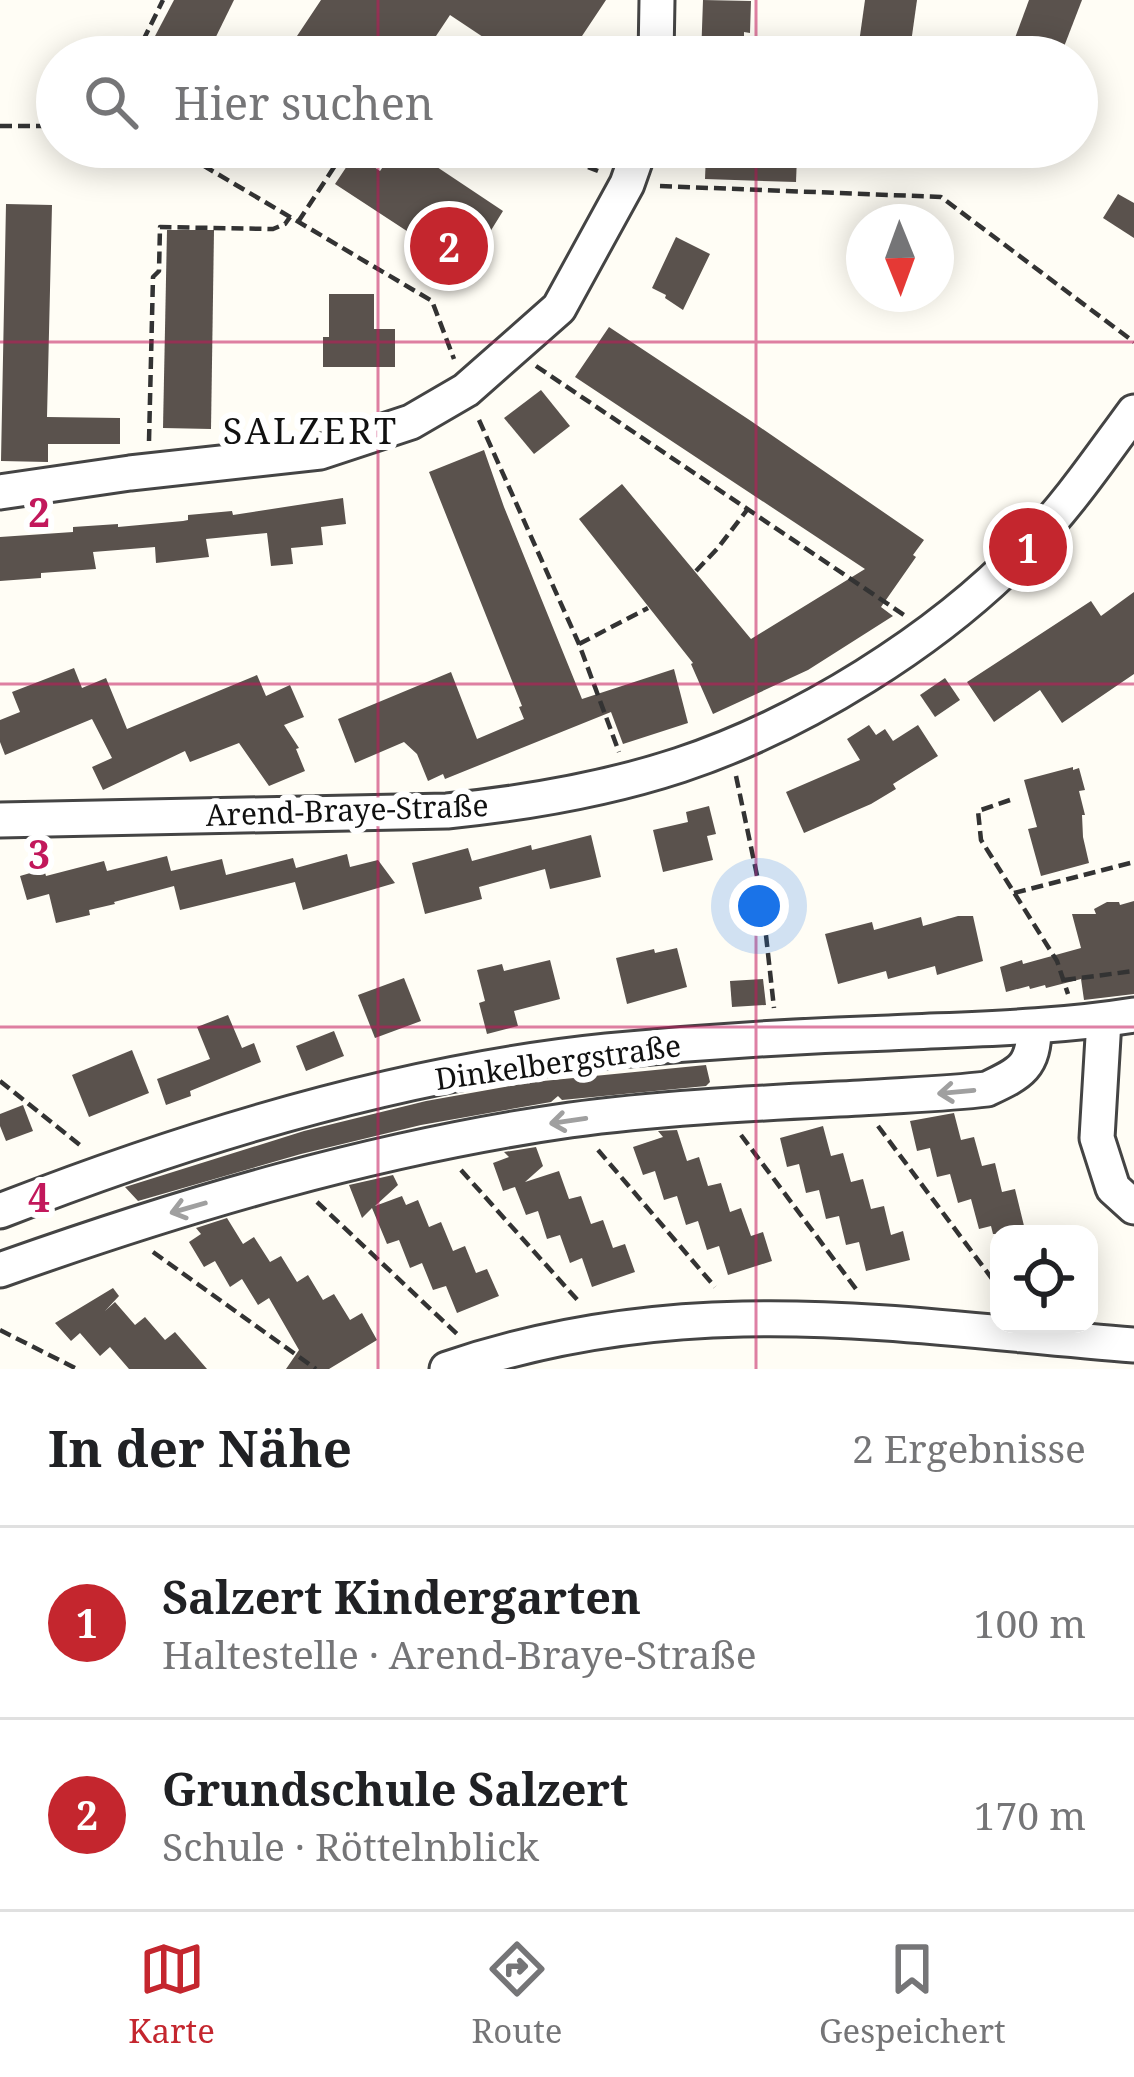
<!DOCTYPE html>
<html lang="de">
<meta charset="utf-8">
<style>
body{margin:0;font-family:"Noto Serif",serif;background:#f2f2f2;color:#202124}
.controls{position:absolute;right:36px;bottom:36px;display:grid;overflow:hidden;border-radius:24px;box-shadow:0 6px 30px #0003}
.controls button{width:108px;height:108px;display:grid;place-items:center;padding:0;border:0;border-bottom:3px solid #e0e0e0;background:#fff;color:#202124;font:60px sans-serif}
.compass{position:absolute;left:846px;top:204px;width:108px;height:108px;border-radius:50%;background:#fff;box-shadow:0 6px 30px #0003;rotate:179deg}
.you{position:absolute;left:759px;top:906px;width:42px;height:42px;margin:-30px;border:9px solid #fff;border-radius:50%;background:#1a73e8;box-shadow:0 0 0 18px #1a73e833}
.badge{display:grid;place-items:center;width:78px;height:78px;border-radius:50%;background:#c4262e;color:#fff;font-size:39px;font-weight:700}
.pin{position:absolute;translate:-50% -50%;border:6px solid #fff;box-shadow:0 3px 12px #0006}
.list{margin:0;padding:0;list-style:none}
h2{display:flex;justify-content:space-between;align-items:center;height:156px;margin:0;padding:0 48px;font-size:51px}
h2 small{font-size:39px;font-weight:400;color:#757577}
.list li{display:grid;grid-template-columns:78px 1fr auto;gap:36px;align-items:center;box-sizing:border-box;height:192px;padding:0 48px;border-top:3px solid #e0e0e0}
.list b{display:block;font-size:45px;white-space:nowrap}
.list p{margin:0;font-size:39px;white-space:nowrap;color:#757577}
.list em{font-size:39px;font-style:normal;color:#757577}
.icon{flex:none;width:66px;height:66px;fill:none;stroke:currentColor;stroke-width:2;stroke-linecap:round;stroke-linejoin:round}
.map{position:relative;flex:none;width:1134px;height:1369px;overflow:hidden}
.search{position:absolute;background:#fff;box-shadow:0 6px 30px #0003;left:36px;right:36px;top:36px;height:132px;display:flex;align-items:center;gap:30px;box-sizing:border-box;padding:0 42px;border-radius:66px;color:#757577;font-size:45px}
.sheet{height:540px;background:#fff}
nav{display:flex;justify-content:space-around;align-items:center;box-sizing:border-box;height:168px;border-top:3px solid #e0e0e0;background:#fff;font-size:33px;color:#757577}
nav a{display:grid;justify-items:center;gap:6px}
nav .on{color:#c4262e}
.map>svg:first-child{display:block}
</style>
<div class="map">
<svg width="1134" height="1369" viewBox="0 0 1134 1369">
<rect width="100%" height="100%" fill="#fffdf5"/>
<g fill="#5a524d">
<path d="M174,0H234L206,57H144Z"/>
<path d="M321,0H606L568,57H513L450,15L422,57H283Z"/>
<path d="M703,0L751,1L750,33L744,32V57H701Z"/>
<path d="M865,0H917L909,57H857Z"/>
<path d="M1029,0H1082L1060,57H1008Z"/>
<path d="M397,147H407L503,211L485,240L494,246L468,285L410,246L416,237L335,184L355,154L380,171Z"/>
<path d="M706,153L797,156L796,182L705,179Z"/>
<path d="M1118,194L1134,203V238L1103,218Z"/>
<path d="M6,204L52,205L47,417L120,418V444H48V462L1,461Z"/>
<path d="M167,230H214L211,429L163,428Z"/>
<path d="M676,237L710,254L683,310L665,298L666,295L652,288Z"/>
<path d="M329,294H374V329H395V367H323V337H329Z"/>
<path d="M609,327L751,421L924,540L913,555L916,557L881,607L893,616L808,670L713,714L691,664L693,663L579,519L622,484L751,639L865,569L575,377Z"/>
<path d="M541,390L570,426L534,454L504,418Z"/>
<path d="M484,450L504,507L582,699L674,669L688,723L623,744L611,712L445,779L443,774L428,781L417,754L404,742L355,763L338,719L451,672L477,739L524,719L519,707L522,706L429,472Z"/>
<path d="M343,498L346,524L321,527L323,545L291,548L293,564L271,566L267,533L206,539L209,557L156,563L155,547L93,552L96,569L41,573V578L0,581V537L73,532V527L118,524V527L183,521L188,520V515L232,511L233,515Z"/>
<path d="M1134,592V674L1062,723L1040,690L994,722L967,682L1091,601L1101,616Z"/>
<path d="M74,668L82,688L106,678L127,729L257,675L266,696L290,685L304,717L284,725L299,748L296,749L305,771L269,786L239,743L190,762L185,751L103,790L92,767L112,758L92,719L5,755L0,742V720L20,712L12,692Z"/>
<path d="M945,678L960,700L935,717L920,695Z"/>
<path d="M869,725L876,735L885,729L893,741L918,725L938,756L893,784L896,789L871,804L804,833L786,792L860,760L847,739Z"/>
<path d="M1073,767V770L1079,768L1085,790L1079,791L1085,815H1082L1083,837L1089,863L1041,876L1028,829L1037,827L1024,780Z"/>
<path d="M709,806L716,834L707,836L713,860L663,872L653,830L688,822L686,812Z"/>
<path d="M591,835L601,877L550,889L545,869L479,887L482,899L425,914L412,863L468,848L472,861L531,845L532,850Z"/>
<path d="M347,854L350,867L378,860L395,883L303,910L295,882L180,910L174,886L114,902L115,904L89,910L90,915L56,923L49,894L27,900L20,876L44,869L46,876L104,861L107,871L167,856L171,871L222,859L226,875L293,858L296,868Z"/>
<path d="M1134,901V994L1084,1000L1081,979L1046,988L1045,985L1030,989L1029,986L1006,992L1000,967L1022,960L1023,964L1081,948L1072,914H1096L1094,909L1107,902H1119L1120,905Z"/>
<path d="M958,916H973L983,961L937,975L935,966L888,979L886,971L838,984L825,934L872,922L874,930L921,917L923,926Z"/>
<path d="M677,948L687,987L627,1004L616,958L654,949L655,953Z"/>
<path d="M550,960L560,999L514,1011L518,1026L487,1034L479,1003L485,1001L477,970L502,964L504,971Z"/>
<path d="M404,978L421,1021L375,1038L358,995Z"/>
<path d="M763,979L766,1005L732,1007L730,981Z"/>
<path d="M228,1015L242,1048L254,1043L261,1062L190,1091L191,1096L166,1105L157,1079L210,1059L197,1027Z"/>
<path d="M334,1031L344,1056L306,1071L296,1046Z"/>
<path d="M132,1050L149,1093L89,1117L72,1075Z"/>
<path d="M706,1065L710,1082L706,1086L562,1100L558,1096L551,1102L421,1125L301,1154L138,1201L125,1187L304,1131L426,1101L533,1082Z"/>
<path d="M23,1105L33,1131L6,1141L0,1126V1114Z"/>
<path d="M954,1113L961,1140L974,1137L982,1166L995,1163L1002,1192L1015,1189L1026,1234H993L991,1226L979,1229L971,1199L958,1203L950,1174L937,1177L930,1148L917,1151L910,1121Z"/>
<path d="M823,1126L831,1156L843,1153L851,1182L863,1179L871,1209L884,1206L891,1235L903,1231L910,1260L866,1271L859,1242L846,1245L839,1216L826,1219L819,1190L806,1193L799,1164L787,1167L780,1138Z"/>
<path d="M677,1130L687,1161L699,1157L708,1186L721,1183L730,1212L741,1208L751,1236L763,1232L772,1261L728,1275L719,1246L707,1250L698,1221L686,1225L677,1196L664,1200L655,1171L643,1175L633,1147L663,1137L658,1131Z"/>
<path d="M536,1147L543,1166L525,1182L559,1171L569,1199L581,1196L591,1224L603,1220L613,1248L625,1244L635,1272L592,1287L582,1258L570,1263L560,1235L547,1239L538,1211L526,1215L515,1187L503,1191L493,1163L509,1157L504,1152Z"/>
<path d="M393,1175L398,1185L375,1206L402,1196L406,1205L418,1200L429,1227L441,1222L453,1251L465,1246L476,1273L487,1269L499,1296L457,1313L446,1286L433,1290L422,1263L410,1268L399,1240L387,1244L372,1208L362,1218L349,1185Z"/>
<path d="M227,1218L243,1244L254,1237L270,1262L281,1256L297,1282L308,1275L323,1300L334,1294L350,1320L362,1313L377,1340L329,1369H286L299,1350L269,1298L258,1305L242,1279L230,1287L215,1261L204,1267L189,1242L201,1234L196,1228Z"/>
<path d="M113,1288L119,1296L105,1311L115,1302L135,1325L145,1317L165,1340L175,1332L207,1369H129L110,1347L100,1356L80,1333L71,1341L55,1323Z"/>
</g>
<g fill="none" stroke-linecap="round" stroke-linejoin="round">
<defs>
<g id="minor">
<path d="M656,57L657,0"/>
<path d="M0,492L130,473L320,452L411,422L466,390L559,308L627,184L640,147"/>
<path d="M0,820L447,811C526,803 604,790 680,765C801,725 938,640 1026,548C1067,507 1100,458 1134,412"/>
<path d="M1104,1020L1097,1138L1113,1188L1134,1207"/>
<path d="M0,1211C192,1136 402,1072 607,1051C700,1042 795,1036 889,1033C971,1029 1053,1028 1134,1015"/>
<path d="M0,1270C186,1204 375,1148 570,1120C666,1107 764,1103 860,1098C902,1095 945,1094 987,1089C1021,1073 1034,1067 1034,1027"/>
<path d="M447,1369C541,1337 643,1321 743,1319C873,1316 1004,1335 1134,1345"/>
</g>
</defs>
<use href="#minor" stroke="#444" stroke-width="39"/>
<g stroke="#333" stroke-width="4.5" stroke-dasharray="12 6" stroke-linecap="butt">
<path d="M135,57L163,0"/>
<path d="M0,126H57"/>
<path d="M172,147L432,301L454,359"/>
<path d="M538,147L598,171"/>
<path d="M660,186L941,197L1134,342"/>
<path d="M298,222L346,149L352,147"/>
<path d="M536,366L904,615"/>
<path d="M479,420L579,644L619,752"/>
<path d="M149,441L153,277L159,271L160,227L273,229L285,224L290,217"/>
<path d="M696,571L717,549L747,510"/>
<path d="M579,644L648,608"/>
<path d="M736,776L762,899L774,1008"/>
<path d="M1010,800L978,811L981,840L1057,961L1068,994"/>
<path d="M1014,893L1134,862"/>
<path d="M1064,980L1134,971"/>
<path d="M0,1081L81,1146"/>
<path d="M878,1126L999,1288"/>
<path d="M741,1135L856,1289"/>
<path d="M598,1150L715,1287"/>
<path d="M461,1170L581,1304"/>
<path d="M317,1202L457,1334"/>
<path d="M153,1252L316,1369"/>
<path d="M0,1330L77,1369"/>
</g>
<use href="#minor" stroke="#fff" stroke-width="33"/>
</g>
<defs><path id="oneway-shaft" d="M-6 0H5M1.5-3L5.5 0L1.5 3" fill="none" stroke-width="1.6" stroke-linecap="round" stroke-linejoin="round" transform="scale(3)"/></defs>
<g stroke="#a0a0a0">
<use href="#oneway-shaft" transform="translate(956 1092) rotate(175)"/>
<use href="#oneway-shaft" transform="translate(568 1121) rotate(172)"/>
<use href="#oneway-shaft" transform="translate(188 1208) rotate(164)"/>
</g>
<path fill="none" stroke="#c2185b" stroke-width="3" stroke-opacity="0.55" d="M378,0V57M756,0V57M378,147V1369M756,147V1369M0,342H1134M0,684H1134M0,1027H1134"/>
<g text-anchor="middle" stroke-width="12" stroke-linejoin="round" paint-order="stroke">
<g font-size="30" fill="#111" stroke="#fff">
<text transform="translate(347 811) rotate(-2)" y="10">Arend-Braye-Straße</text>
<text transform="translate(558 1063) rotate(-8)" y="10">Dinkelbergstraße</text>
</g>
<g font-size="36" letter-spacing="3" fill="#111" stroke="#fff">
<text x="311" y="444">SALZERT</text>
</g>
</g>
<g font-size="39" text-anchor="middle" font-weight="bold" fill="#c2185b" stroke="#fff" stroke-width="12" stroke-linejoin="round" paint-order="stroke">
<text x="39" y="527">2</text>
<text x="39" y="869">3</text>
<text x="39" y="1212">4</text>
</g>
</svg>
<div class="controls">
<button><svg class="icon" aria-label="locate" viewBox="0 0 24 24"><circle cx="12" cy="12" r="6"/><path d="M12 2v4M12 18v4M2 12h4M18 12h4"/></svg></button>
</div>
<svg class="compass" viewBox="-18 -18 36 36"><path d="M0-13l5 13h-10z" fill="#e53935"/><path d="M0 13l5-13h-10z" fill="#757577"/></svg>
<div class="you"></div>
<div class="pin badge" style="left:1028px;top:547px">1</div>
<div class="pin badge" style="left:449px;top:246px">2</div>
<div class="search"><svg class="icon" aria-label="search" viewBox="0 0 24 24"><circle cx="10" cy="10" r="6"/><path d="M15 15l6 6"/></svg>Hier suchen</div>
</div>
<section class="sheet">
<h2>In der Nähe<small>2 Ergebnisse</small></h2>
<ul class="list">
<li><span class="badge">1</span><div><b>Salzert Kindergarten</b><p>Haltestelle · Arend-Braye-Straße</p></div><em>100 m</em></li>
<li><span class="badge">2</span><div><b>Grundschule Salzert</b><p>Schule · Röttelnblick</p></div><em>170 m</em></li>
</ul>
</section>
<nav>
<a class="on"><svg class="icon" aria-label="map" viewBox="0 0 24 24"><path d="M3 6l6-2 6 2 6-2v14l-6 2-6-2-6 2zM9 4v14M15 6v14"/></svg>Karte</a>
<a><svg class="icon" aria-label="directions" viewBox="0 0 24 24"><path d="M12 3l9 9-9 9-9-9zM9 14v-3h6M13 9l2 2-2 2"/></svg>Route</a>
<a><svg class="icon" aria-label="saved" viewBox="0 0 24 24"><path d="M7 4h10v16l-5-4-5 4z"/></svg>Gespeichert</a>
</nav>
